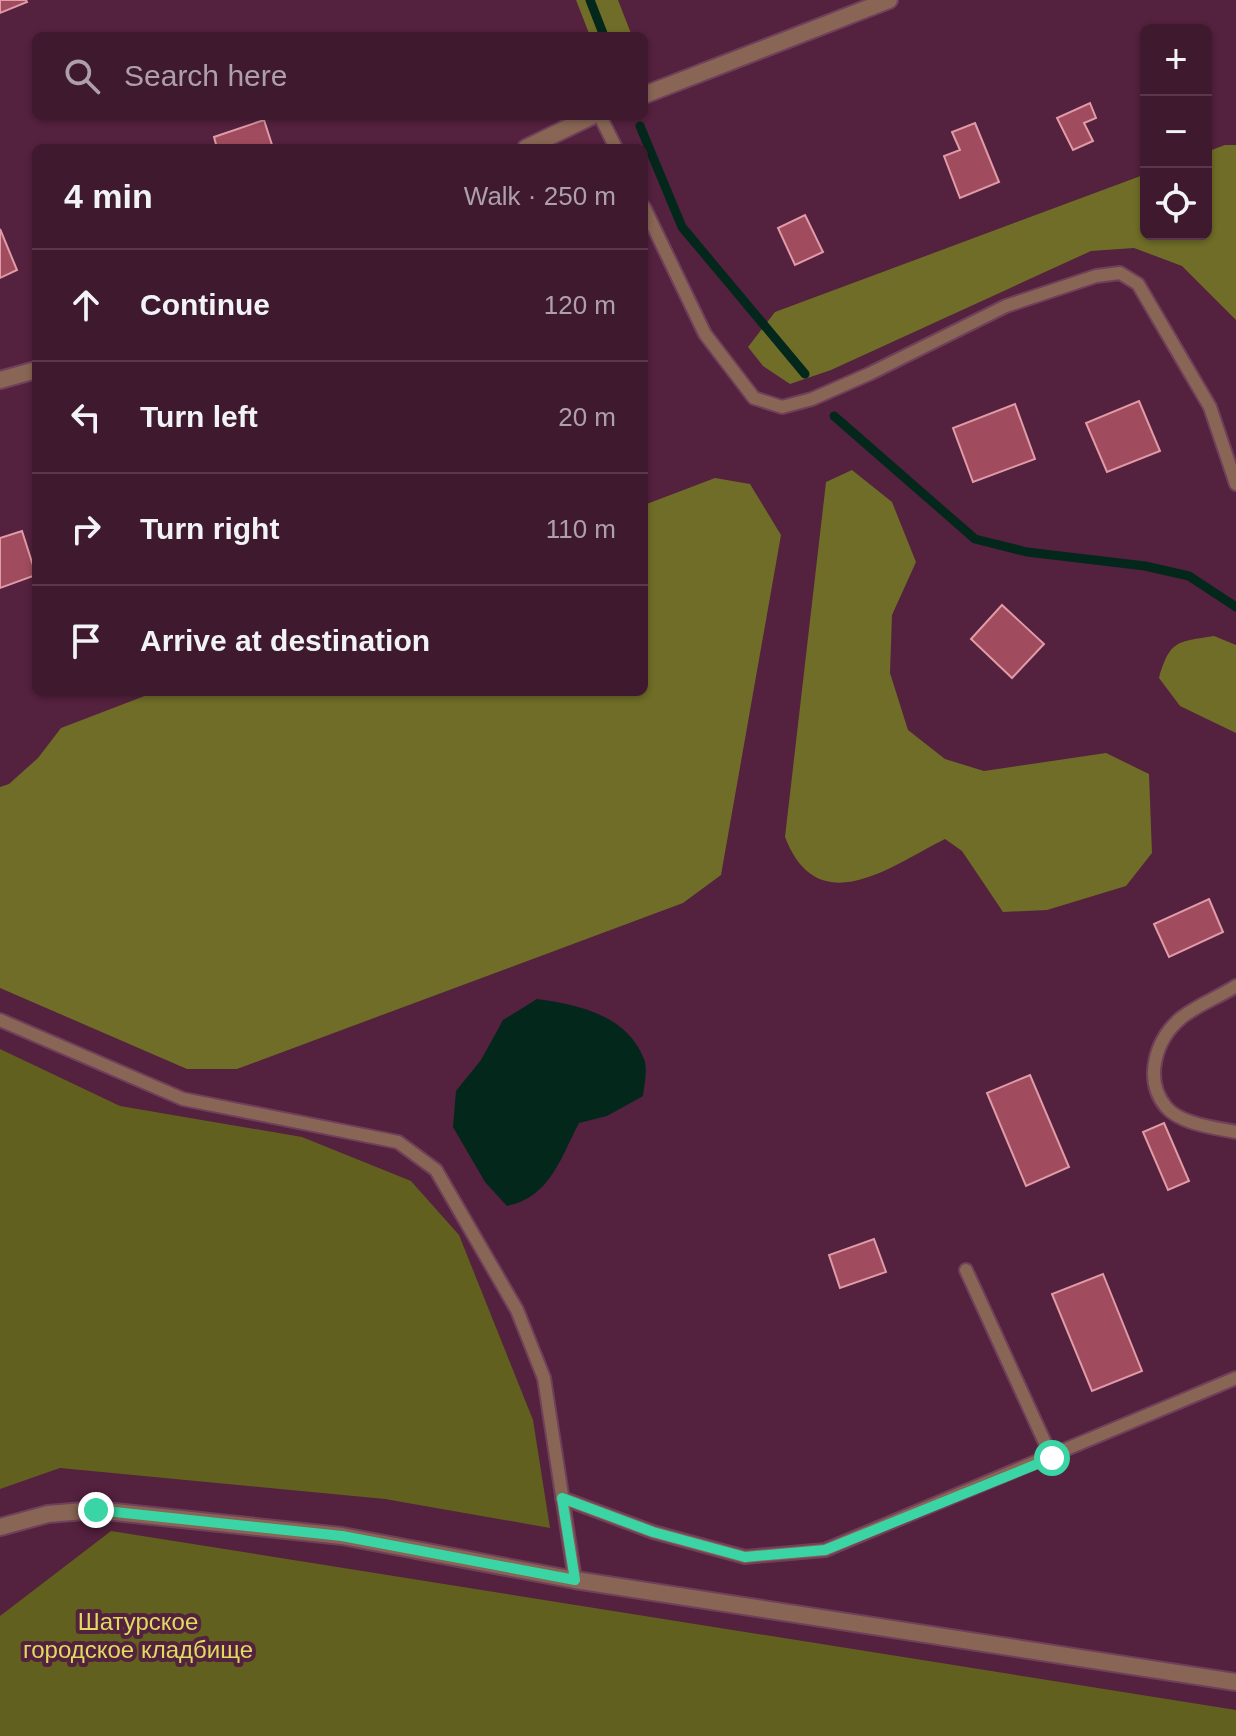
<!DOCTYPE html>
<meta charset="utf-8">
<style>
body{margin:0;font-family:Helvetica,sans-serif;background:#462236;color:#f1f3f6}
.controls{position:absolute;right:24px;top:24px;display:grid;overflow:hidden;border-radius:12px;box-shadow:0 2px 6px #0004}
.controls button{width:72px;height:72px;display:grid;place-items:center;padding:0;border:0;border-bottom:2px solid #58384a;background:#3f192e;color:#f1f3f6;font:40px sans-serif}
.stop{position:absolute;width:24px;height:24px;margin:-18px;border:6px solid #3ad4a5;border-radius:50%;background:#fff}
.stop.end{background:#3ad4a5;border-color:#fff;box-shadow:0 2px 8px #0008}
.list{margin:0;padding:0;list-style:none}
h2{display:flex;justify-content:space-between;align-items:center;height:104px;margin:0;padding:0 32px;font-size:34px}
h2 small{font-size:26px;font-weight:400;color:#ada0aa}
.list li{display:grid;grid-template-columns:52px 1fr auto;gap:24px;align-items:center;box-sizing:border-box;height:112px;padding:0 32px;border-top:2px solid #58384a}
.list b{display:block;font-size:30px;white-space:nowrap}
.list em{font-size:26px;font-style:normal;color:#ada0aa}
.icon{flex:none;width:44px;height:44px;fill:none;stroke:currentColor;stroke-width:2;stroke-linecap:round;stroke-linejoin:round}
.map{position:relative;flex:none;width:1236px;height:1736px;overflow:hidden}
.search{position:absolute;background:#3f192e;box-shadow:0 2px 6px #0004;left:32px;top:32px;width:616px;height:88px;display:flex;align-items:center;gap:20px;box-sizing:border-box;padding:0 28px;border-radius:12px;color:#ada0aa;font-size:30px}
.panel{position:absolute;background:#3f192e;box-shadow:0 2px 6px #0004;left:32px;top:144px;width:616px;height:552px;border-radius:12px}
.map>svg:first-child{display:block}
</style>
<div class="map">
<svg width="1236" height="1736" viewBox="0 0 1236 1736">
<rect width="100%" height="100%" fill="#54213e"/>
<g fill="#62601f">
<path d="M0,1049L120,1106L302,1137L411,1181L459,1235L533,1420L550,1528L385,1499L60,1468L0,1489Z"/>
<path d="M111,1531L1236,1710V1736H0V1616Z"/>
</g>
<g fill="#6f6d27">
<path d="M576,0H618L632,36H590Z"/>
<path d="M1225,145H1236V320L1182,266L1134,248L1091,251L831,370L790,384L763,366L748,347L775,312L1146,174V234H1206V152Z"/>
<path d="M852,470L892,502L916,562L892,615L890,673L908,730L945,759L984,771L1106,753L1149,774L1152,853L1126,886L1047,910L1003,912L962,851L945,839C891,866 818,923 785,837L826,482Z"/>
<path d="M715,478L750,484L781,535L721,875L683,903L237,1069H187L0,988V787L9,784L38,758L61,728L155,692H644V505Z"/>
<path d="M1214,636L1236,645V733L1180,706L1159,678C1170,640 1177,642 1214,636Z"/>
</g>
<path fill="#04271c" d="M537,999C579,1005 627,1015 644,1059C648,1069 644,1086 643,1096L607,1116L579,1123C560,1159 550,1197 507,1206L485,1182L453,1127L456,1091L481,1060L503,1020Z"/>
<g fill="none" stroke-linecap="round" stroke-linejoin="round">
<g stroke="#04271c" stroke-width="9">
<path d="M590,0L604,36"/>
<path d="M640,126L682,227L805,374"/>
<path d="M834,416L975,539L1027,552L1145,566L1189,576L1236,607"/>
</g>
</g>
<g fill="#a04b5e" stroke="#e09ba7" stroke-width="2">
<path d="M0,0H26L27,2L0,13Z"/>
<path d="M1090,103L1096,118L1084,123L1093,141L1073,150L1057,118Z"/>
<path d="M264,120L273,148H217L214,137Z"/>
<path d="M975,123L999,182L960,198L944,156L960,150L952,132Z"/>
<path d="M805,215L823,252L795,265L778,228Z"/>
<path d="M0,229L17,270L0,278Z"/>
<path d="M1139,401L1160,451L1107,472L1086,423Z"/>
<path d="M1015,404L1035,459L973,482L953,428Z"/>
<path d="M22,531L36,575L0,588V538Z"/>
<path d="M1002,605L1044,644L1012,678L971,639Z"/>
<path d="M1209,899L1223,932L1169,957L1154,924Z"/>
<path d="M1030,1075L1069,1167L1026,1186L987,1093Z"/>
<path d="M1164,1123L1189,1181L1168,1190L1143,1132Z"/>
<path d="M874,1239L886,1272L840,1288L829,1255Z"/>
<path d="M1103,1274L1142,1371L1092,1391L1052,1294Z"/>
</g>
<g fill="none" stroke-linecap="round" stroke-linejoin="round">
<defs>
<g id="lane">
<path d="M600,116L616,148"/>
<path d="M644,207L705,334L754,398L782,407L812,399L869,374L1006,306L1096,276L1120,273L1138,284L1210,407L1236,484"/>
<path d="M1236,986C1219,997 1197,1005 1181,1018C1156,1039 1143,1079 1166,1107C1180,1124 1216,1128 1236,1132"/>
<path d="M0,1020L183,1099L398,1142L436,1170L517,1310L544,1378L575,1580"/>
<path d="M966,1270L1052,1458"/>
<path d="M562,1498L653,1532L745,1557L825,1550L1236,1378"/>
</g>
<g id="street">
<path d="M644,95L889,0"/>
<path d="M526,148L592,116"/>
<path d="M0,380L36,370"/>
<path d="M0,1527L48,1514L96,1510L342,1536L575,1580L1236,1682"/>
</g>
</defs>
<use href="#lane" stroke="#70405b" stroke-width="16"/>
<use href="#street" stroke="#70405b" stroke-width="20"/>
<use href="#lane" stroke="#886554" stroke-width="12"/>
<use href="#street" stroke="#886554" stroke-width="16"/>
</g>
<g fill="none" stroke-linecap="round" stroke-linejoin="round">
<path stroke="#3ad4a5" stroke-width="10" d="M96,1510L342,1536L575,1580L562,1498L653,1532L745,1557L825,1550L1052,1458"/>
</g>
<g text-anchor="middle" stroke-width="8" stroke-linejoin="round" paint-order="stroke">
<g font-size="24" fill="#dedb60" stroke="#54213e">
<text x="138" y="1630">Шатурское<tspan x="138" dy="28">городское кладбище</tspan></text>
</g>
</g>
</svg>
<div class="controls">
<button>+</button>
<button>−</button>
<button><svg class="icon" aria-label="locate" viewBox="0 0 24 24"><circle cx="12" cy="12" r="6"/><path d="M12 2v4M12 18v4M2 12h4M18 12h4"/></svg></button>
</div>
<div class="stop" style="left:1052px;top:1458px"></div>
<div class="stop end" style="left:96px;top:1510px"></div>
<div class="search"><svg class="icon" aria-label="search" viewBox="0 0 24 24"><circle cx="10" cy="10" r="6"/><path d="M15 15l6 6"/></svg>Search here</div>
<section class="panel">
<h2>4 min<small>Walk · 250 m</small></h2>
<ul class="list">
<li><svg class="icon" aria-label="ahead" viewBox="0 0 24 24"><path d="M12 20V5M6 11l6-6 6 6"/></svg><div><b>Continue</b></div><em>120 m</em></li>
<li><svg class="icon" aria-label="left" viewBox="0 0 24 24"><path d="M17 20v-9H6M10 6l-5 5 5 5"/></svg><div><b>Turn left</b></div><em>20 m</em></li>
<li><svg class="icon" aria-label="right" viewBox="0 0 24 24"><path d="M7 20v-9h11M14 6l5 5-5 5"/></svg><div><b>Turn right</b></div><em>110 m</em></li>
<li><svg class="icon" aria-label="arrive" viewBox="0 0 24 24"><path d="M6 21V4h12l-3 4 3 4H6"/></svg><div><b>Arrive at destination</b></div></li>
</ul>
</section>
</div>
